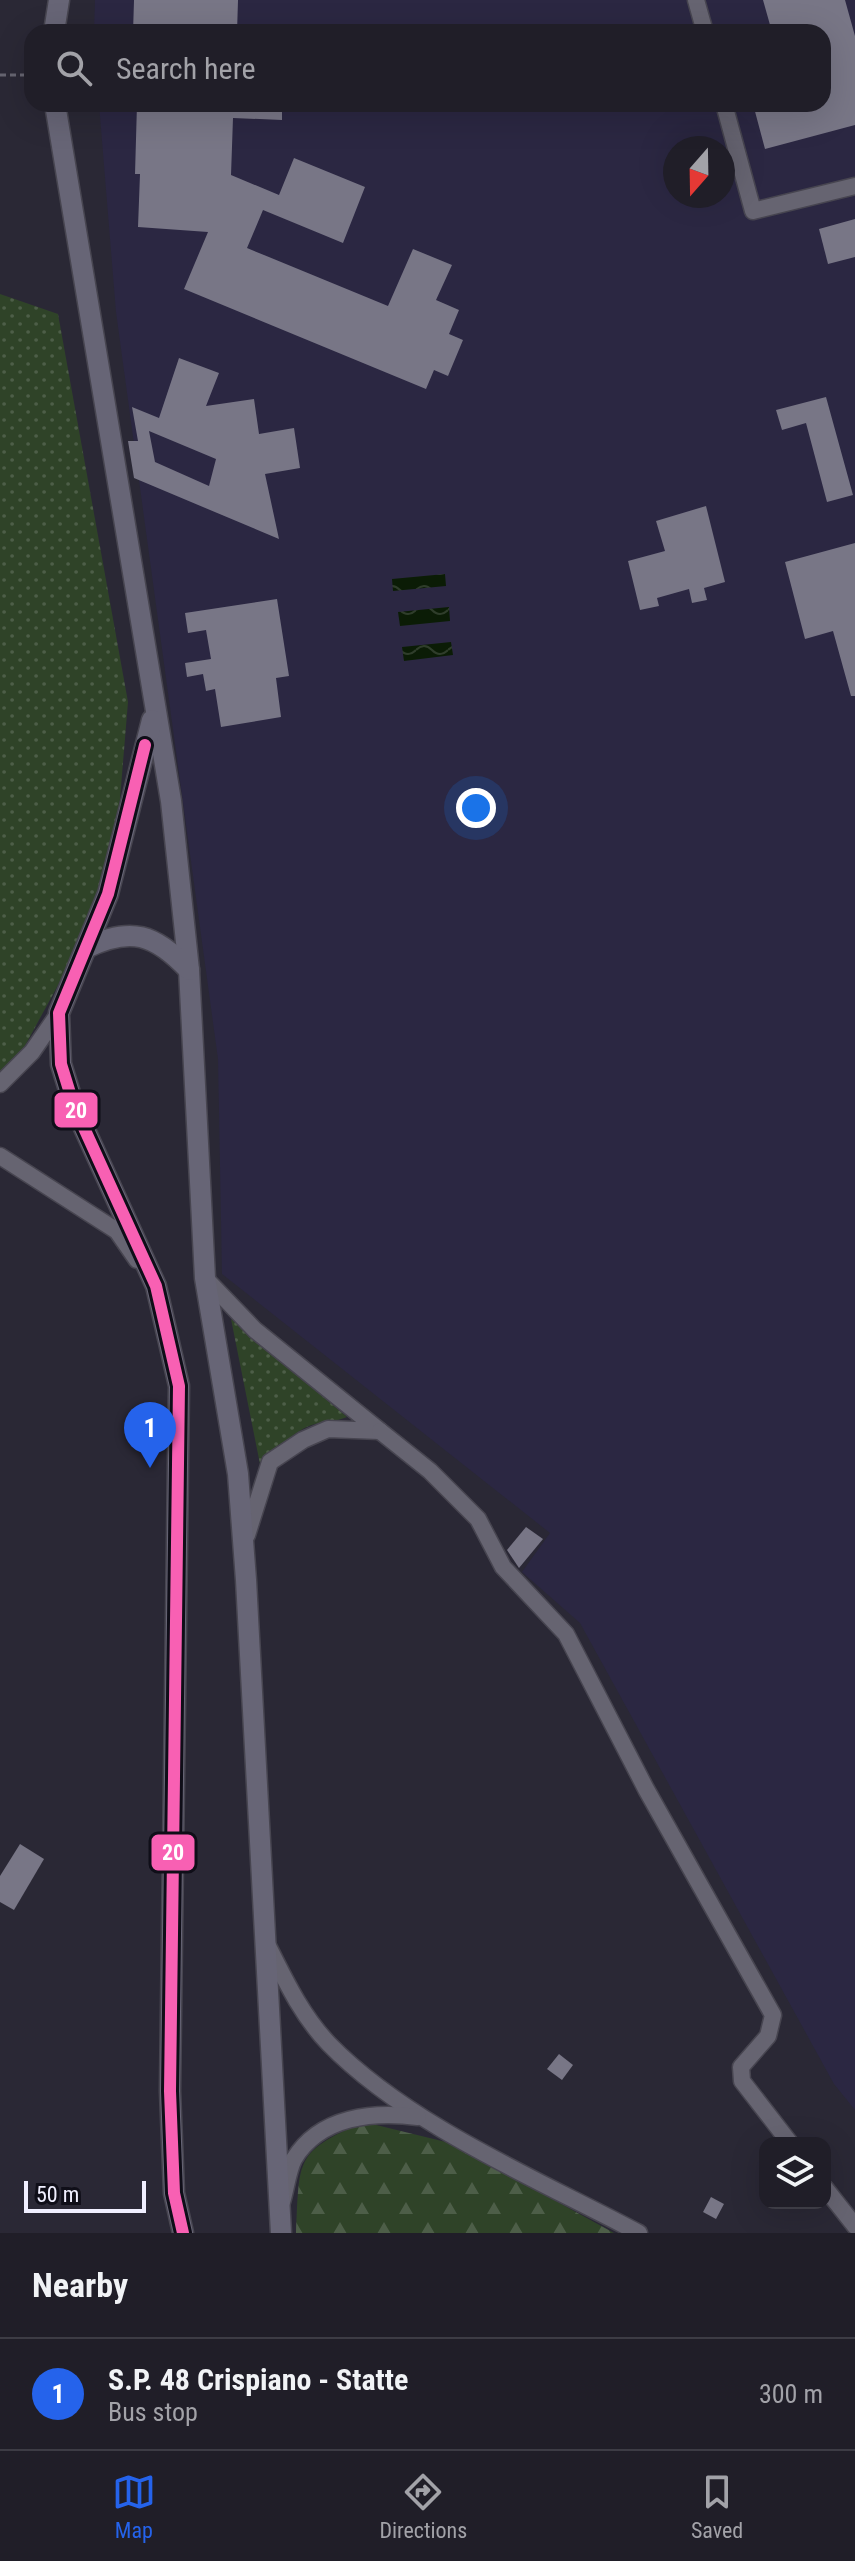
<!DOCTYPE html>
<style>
body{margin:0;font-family:"Roboto Condensed",sans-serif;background:#2d2b34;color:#f1f3f6}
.controls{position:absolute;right:24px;bottom:24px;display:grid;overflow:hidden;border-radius:16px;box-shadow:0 8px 32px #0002}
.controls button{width:72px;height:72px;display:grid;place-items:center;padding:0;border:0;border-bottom:2px solid #3d3c45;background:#201e28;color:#f1f3f6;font:40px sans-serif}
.compass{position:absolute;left:663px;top:136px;width:72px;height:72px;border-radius:50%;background:#201e28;box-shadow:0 8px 32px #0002;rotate:200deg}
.scale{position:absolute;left:24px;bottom:20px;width:122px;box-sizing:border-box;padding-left:8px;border:4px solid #f0efff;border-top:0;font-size:22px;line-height:28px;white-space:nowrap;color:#f0efff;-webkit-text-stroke:6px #0f0e18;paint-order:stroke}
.you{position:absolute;left:476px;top:808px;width:28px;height:28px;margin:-20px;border:6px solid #fff;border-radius:50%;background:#1a73e8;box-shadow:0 0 0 12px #1a73e833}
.badge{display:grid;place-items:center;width:52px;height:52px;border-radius:50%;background:#2563eb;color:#fff;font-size:26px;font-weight:700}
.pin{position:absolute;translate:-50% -66px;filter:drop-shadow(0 2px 4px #0008)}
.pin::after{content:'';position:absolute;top:42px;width:28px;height:24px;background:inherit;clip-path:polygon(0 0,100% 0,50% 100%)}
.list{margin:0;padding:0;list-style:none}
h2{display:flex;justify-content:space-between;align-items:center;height:104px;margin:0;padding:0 32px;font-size:34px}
h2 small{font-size:26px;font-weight:400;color:#a2a2a8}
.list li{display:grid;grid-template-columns:52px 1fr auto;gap:24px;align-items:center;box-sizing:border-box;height:112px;padding:0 32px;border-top:2px solid #3d3c45}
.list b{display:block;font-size:30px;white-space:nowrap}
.list p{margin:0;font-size:26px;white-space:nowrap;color:#a2a2a8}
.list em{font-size:26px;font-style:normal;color:#a2a2a8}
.icon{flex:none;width:44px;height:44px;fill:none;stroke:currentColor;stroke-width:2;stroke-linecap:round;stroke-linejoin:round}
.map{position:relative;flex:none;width:855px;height:2233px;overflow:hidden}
.search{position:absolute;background:#201e28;box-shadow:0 8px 32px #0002;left:24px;right:24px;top:24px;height:88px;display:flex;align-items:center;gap:20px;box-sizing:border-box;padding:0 28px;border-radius:24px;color:#a2a2a8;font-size:30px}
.sheet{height:216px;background:#201e28}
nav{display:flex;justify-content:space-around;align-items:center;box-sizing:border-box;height:112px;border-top:2px solid #3d3c45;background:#201e28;font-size:22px;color:#a2a2a8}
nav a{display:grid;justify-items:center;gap:4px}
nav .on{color:#2563eb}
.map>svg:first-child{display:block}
</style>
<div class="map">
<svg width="855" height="2233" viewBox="0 0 855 2233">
<defs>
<pattern id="grass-dots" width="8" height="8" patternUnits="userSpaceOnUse" patternTransform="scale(2)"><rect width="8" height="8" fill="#2f4328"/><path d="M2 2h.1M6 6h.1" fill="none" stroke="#4d5e48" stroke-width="1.8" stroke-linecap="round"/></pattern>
<pattern id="forest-firs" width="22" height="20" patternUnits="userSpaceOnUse" patternTransform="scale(2)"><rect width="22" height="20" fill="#2f4328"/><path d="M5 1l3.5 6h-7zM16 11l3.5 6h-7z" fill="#4d5e48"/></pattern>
<pattern id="water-waves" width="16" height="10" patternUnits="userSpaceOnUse" patternTransform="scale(2)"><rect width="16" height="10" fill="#0b1c06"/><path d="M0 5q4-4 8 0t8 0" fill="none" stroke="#2f3d2b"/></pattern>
</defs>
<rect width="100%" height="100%" fill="#2a2835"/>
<path fill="#2b2742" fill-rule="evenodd" d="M95,0H855V2110L834,2084L580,1623L522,1572L550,1533L222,1274L218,1059L116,312L99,104H823V32H94ZM675,148H723V196H675Z"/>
<g fill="url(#grass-dots)">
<path d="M0,294L58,314L128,702L116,847L70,963L14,1066L0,1076Z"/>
<path d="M231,1319L347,1417C335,1422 327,1421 315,1424C294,1429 274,1453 261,1469Z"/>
</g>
<path fill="url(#forest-firs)" d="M364,2122L450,2143L614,2233H296C300,2161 293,2152 364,2122Z"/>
<g fill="url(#water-waves)">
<path d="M445,574L446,586L393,591L392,579Z"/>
<path d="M449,607L450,621L400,626L398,612Z"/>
<path d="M451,642L453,655L404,661L402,647Z"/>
</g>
<g fill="#787686" fill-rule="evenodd">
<path d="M134,0H238L237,32H133Z"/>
<path d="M763,0H845L855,36V125L765,149L753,104H823V32H772Z"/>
<path d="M137,104H282V120L233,118L231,175L279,195L294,158L365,187L343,243L263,210L247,248L388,306L413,249L452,265L436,300L459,310L449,334L463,340L448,376L434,370L426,389L184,289L208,232L138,227L140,174H135Z"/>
<path d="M855,219V257L828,264L819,229Z"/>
<path d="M179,358L219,373L206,406L254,399L259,434L294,428L300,468L265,474L279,539L134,478L128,441H138L132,407L159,418ZM149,431L216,459L209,486L155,462Z"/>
<path d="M826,397L853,495L827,502L806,423L782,430L776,410Z"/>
<path d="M706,506L725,582L704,588L707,600L692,603L689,589L657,598L659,606L640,610L628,561L665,551L656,521Z"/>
<path d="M855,543V696H851L833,631L805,639L785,562Z"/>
<path d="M277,599L289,676L276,678L281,717L221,727L215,689L206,691L203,674L187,677L185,663L211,659L206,630L188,633L185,613Z"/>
<path d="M526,1527L543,1539L519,1568L507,1550Z"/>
<path d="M20,1844L44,1859L14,1910L0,1902V1876Z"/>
<path d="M559,2054L573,2065L562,2080L547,2069Z"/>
<path d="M711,2197L724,2204L716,2219L703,2212Z"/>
</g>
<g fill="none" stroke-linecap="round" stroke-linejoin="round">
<defs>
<g id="minor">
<path d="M696,0L705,32"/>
<path d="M724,104L753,211L855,186"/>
<path d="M0,1084L32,1052L59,1013"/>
<path d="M0,1156L117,1231L137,1260"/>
<path d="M205,1278L255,1330L380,1431L328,1429L303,1440L270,1462L247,1535"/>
<path d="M380,1431L430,1471L478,1519L503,1567L566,1634L646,1789L773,2015L768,2036L741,2067L742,2081L790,2143"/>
<path d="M268,1946C285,1980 302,2016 329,2044C408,2125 539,2180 639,2233"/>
<path d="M825,2188L855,2226"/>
<path d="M282,2202C286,2189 288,2171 294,2159C320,2116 374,2111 418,2117"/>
</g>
<g id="major">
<path d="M54,32L59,0"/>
<path d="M55,104L171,801L189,970L205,1278L238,1474L246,1580L281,2233"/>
<path d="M152,720L108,894L59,1013L61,1064L74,1106L156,1286L179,1386L170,2091L174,2193L183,2233"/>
<path d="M86,948C131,926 155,934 189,970"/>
</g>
</defs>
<use href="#minor" stroke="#474550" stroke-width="19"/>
<use href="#major" stroke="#474550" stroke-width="23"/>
<path stroke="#666571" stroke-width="3" stroke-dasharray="6 4" stroke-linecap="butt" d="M0,75H32"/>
<use href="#minor" stroke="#666471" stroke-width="16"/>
<use href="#major" stroke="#676576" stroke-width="20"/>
<defs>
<path id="bus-1" d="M145,745L108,894L59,1013L61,1064L74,1106L156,1286L179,1386L170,2091L174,2193L183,2233"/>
</defs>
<use href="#bus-1" stroke="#0f0e18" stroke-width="18"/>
<use href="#bus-1" stroke="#f860b3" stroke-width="12"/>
</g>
<g stroke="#0f0e18" stroke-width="3">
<rect x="53" y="1091" width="46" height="38" rx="8" fill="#f860b3"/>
<rect x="150" y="1833" width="46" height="39" rx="8" fill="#f860b3"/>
</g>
<g font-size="22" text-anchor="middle" font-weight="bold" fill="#fff">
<text x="76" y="1118">20</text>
<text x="173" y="1860">20</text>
</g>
</svg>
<div class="controls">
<button><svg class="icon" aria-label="layers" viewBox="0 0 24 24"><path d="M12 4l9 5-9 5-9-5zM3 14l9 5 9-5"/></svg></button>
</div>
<svg class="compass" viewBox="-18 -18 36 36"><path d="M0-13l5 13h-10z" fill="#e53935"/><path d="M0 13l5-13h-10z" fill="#a2a2a8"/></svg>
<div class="scale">50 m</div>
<div class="you"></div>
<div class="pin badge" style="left:150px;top:1468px">1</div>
<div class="search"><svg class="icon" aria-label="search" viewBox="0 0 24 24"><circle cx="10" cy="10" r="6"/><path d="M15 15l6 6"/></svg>Search here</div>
</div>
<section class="sheet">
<h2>Nearby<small></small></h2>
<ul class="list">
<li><span class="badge">1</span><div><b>S.P. 48 Crispiano - Statte</b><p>Bus stop</p></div><em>300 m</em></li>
</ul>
</section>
<nav>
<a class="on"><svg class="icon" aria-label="map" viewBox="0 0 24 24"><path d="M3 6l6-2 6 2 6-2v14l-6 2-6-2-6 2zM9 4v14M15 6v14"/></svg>Map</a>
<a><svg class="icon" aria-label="directions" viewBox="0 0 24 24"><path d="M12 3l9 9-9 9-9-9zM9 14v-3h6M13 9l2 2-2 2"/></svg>Directions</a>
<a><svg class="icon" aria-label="saved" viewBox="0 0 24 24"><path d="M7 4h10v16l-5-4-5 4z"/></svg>Saved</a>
</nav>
